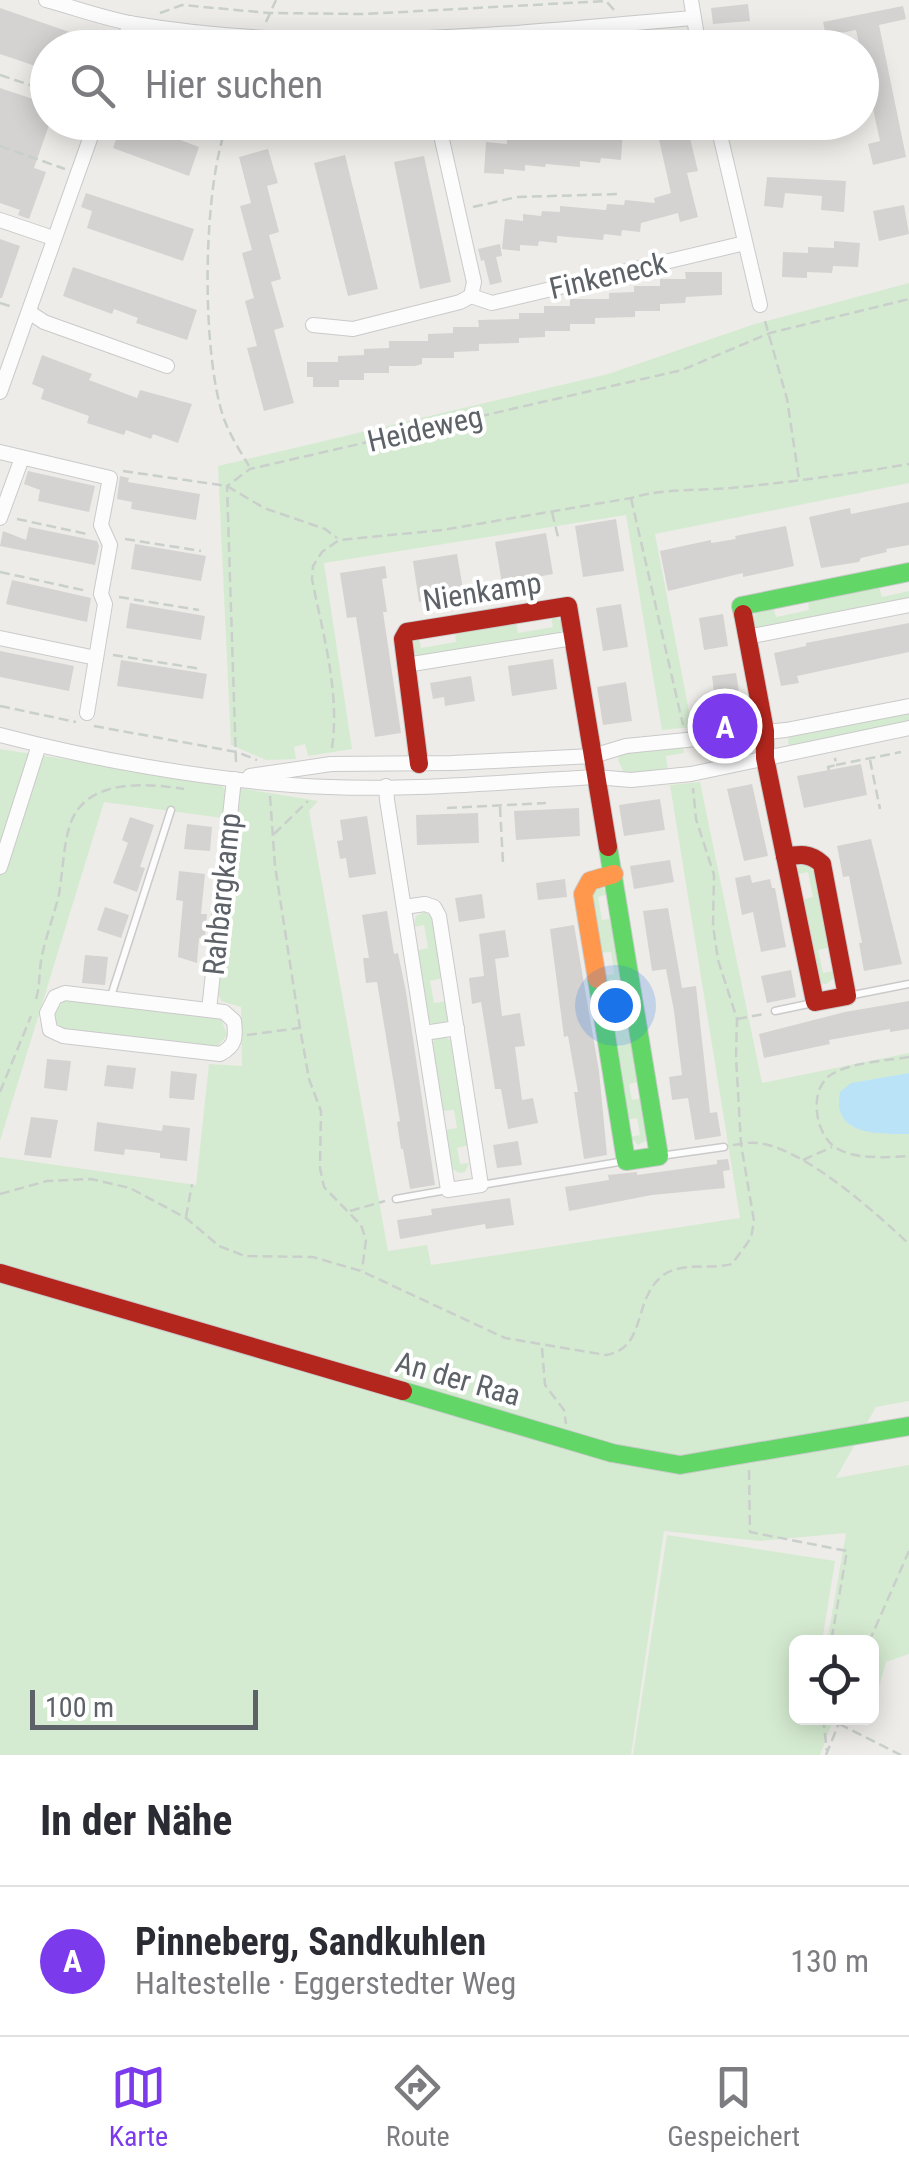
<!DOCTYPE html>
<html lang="de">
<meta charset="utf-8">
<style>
body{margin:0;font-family:"Roboto Condensed",sans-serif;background:#f7f7f7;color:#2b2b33}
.controls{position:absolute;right:30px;bottom:30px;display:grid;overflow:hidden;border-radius:15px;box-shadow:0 5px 25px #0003}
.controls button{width:90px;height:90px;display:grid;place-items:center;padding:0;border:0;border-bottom:2px solid #e1e1e2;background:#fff;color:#2b2b33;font:50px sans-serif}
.scale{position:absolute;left:30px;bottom:25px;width:228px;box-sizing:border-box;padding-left:10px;border:5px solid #5c6267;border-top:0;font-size:28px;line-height:35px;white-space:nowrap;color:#5c6267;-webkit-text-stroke:8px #fff;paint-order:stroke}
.you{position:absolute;left:615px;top:1005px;width:35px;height:35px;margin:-25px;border:8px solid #fff;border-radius:50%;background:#1a73e8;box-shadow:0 0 0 15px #1a73e833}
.badge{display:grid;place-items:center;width:65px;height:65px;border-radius:50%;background:#7c3aed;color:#fff;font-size:32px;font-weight:700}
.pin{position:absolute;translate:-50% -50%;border:5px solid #fff;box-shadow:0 2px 10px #0006}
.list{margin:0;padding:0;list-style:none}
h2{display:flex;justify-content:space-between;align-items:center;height:130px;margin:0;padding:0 40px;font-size:42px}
h2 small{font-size:32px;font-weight:400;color:#7c7c81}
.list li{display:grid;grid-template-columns:65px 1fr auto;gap:30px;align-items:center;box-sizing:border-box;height:150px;padding:0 40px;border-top:2px solid #e1e1e2}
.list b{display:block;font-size:38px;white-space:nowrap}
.list p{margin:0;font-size:32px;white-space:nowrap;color:#7c7c81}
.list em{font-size:32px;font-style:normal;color:#7c7c81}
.icon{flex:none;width:55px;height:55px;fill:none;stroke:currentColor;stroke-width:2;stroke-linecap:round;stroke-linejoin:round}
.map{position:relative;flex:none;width:909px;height:1755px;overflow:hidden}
.search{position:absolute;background:#fff;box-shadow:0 5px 25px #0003;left:30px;right:30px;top:30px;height:110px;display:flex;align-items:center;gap:25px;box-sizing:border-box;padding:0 35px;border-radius:55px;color:#7c7c81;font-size:38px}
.sheet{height:280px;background:#fff}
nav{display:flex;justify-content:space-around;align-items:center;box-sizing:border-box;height:140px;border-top:2px solid #e1e1e2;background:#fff;font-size:28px;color:#7c7c81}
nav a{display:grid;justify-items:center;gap:5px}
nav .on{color:#7c3aed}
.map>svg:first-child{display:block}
</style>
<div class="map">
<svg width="909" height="1755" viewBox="0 0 909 1755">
<rect width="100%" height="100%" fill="#edece8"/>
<g fill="#d5ebd1">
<path d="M909,283V483L655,534L692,727L662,730L626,515L324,563L352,749L308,756L305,744L294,747L296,759L266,760L231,745L218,466L608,374L755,324Z"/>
<path d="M879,587L882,597L909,591V600L760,629L752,624L756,611L773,607L776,617L809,610L808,600Z"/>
<path d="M551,616L562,620L563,628L556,636L420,657L412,652L413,640L419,638L421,648L456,642L455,632L516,622L518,633L553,627Z"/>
<path d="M909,710V724L790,746L788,743L789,735Z"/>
<path d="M683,743L684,753L666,756L668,771L624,773L618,760L620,754Z"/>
<path d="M0,749L219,783L226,790L222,818L104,802L0,1141Z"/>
<path d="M700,782L762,1083L909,1053V1401L876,1407L836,1478L909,1465V1654L886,1662L872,1711V1642H827L846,1533L760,1541L664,1531L631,1755H0V1157L196,1185L209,1064L242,1066L241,1007L221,1001L218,993L239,788L318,801L309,811L388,1251L427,1245L431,1265L740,1218L670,785Z"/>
<path d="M804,862L814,864L831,947L818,950L823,973L833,971V979L826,984L817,982L800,900L813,897L808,872L797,874L799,864Z"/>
<path d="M600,885L608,894L598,897L602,920L615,918L624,993L613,998L607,995L601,976L614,974L611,952L598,953L590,890Z"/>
<path d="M425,912L434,919L443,978L430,981L434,1003L447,1001V1021L435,1026L425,1019L415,951L428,948L424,925L414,927L416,916Z"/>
<path d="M72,1000L215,1017L222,1021L227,1035L218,1046L210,1047L66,1031L54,1021L55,1012L63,1001Z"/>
<path d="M623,1007L628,1009L641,1081L629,1084L632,1100L644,1098L649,1139L638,1145L630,1137L640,1135L637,1118L625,1120L610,1011Z"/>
<path d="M444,1036L453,1042L469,1145L457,1148L460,1164L469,1163L465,1172L459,1173L450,1167L444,1130L457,1128L454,1110L441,1111L431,1044L437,1037Z"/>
<path d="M667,1535L835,1561L822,1642H796V1718H834L820,1755H633Z"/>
</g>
<path fill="#bbe3f8" d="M909,1073V1134C879,1134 831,1136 840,1092L851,1083Z"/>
<g fill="#d4d3d1">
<path d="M748,4L750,21L713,24L711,8Z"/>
<path d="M903,6L906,19L879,25L906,157L873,165L868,144L880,141L856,30L826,36L823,22Z"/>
<path d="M0,8L110,46L109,48H48L41,68L0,54Z"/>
<path d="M0,88L48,104V122H50L34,168L46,172L29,219L18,215L20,210L0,203Z"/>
<path d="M122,122H132L199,147L189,176L113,148Z"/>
<path d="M655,122H686L698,171L687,173L698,217L680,222L678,213L641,223L640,232L622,230L621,236L604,234L603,240L557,236V243L539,241L538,246L520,245V251L502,249L505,219L523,221V214L541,216L542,211L560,212V206L606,210L607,204L624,205L625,200L655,203L654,198L671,193Z"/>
<path d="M747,122H830L827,140L747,131Z"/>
<path d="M603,128L623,129L621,160L601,158L600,163L580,161V167L546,164L545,167L525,165V171L504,169V174L484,173L486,142L507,144V139L527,140L528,135L582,136V131L603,133Z"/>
<path d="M268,149L278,183L267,186L279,232L269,235L281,279L271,282L284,327L274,330L294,403L264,411L247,348L257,346L245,301L254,298L242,253L252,250L240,206L251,203L239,157Z"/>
<path d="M345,155L378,289L348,296L314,163Z"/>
<path d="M424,156L451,282L420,289L394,162Z"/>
<path d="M767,177L846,181L844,212L821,210L822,196L785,193L783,208L764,206Z"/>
<path d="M86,193L194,229L183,261L87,228L92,211L81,207Z"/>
<path d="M904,205L909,234L879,241L873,211Z"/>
<path d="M0,239L20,246L2,298H0Z"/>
<path d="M834,241L860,243L858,267L833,266L832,273L807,272V278L782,277L783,252L808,253V247L834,248Z"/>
<path d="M500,244L502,256L496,257L502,282L490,285L484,260L481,261L478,249Z"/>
<path d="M73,267L197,310L187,340L136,323L138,318L114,309L112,314L63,296Z"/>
<path d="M685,272H722V295L686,297L685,303L660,304V311H635V317L595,318V324H570V331H545V337L519,338V343L479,344V351L454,352V358H422V364L415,366H389V373H364V380H339V387H313V377H307V362H338V356L364,355V349L389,348V341H428V334L453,333V327H479L478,320L519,319V313H544V306H570V299H609V293L634,292V286H660V279H686Z"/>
<path d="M42,355L92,374L89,380L137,398L140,390L192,404L178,443L153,434L151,439L126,430L124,435L87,423L89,416L41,399L44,389L32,384Z"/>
<path d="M28,471L95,486L89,512L38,501L40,490L24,484Z"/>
<path d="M120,476L129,478L128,482L200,494L196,520L131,509L132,502L117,499Z"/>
<path d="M909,502V545L886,549L887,552L861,558L859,562L821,568L809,517L850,508L851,514Z"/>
<path d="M616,519L624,571L583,577L575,526Z"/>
<path d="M786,526L794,566L743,577V573L668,591L660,551L711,540V543L736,539L735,536Z"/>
<path d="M29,527L97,541L99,546L95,565L0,546L3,531L26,540Z"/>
<path d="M546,533L553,574L502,583L495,542Z"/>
<path d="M135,544L206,556L201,581L131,569Z"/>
<path d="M457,554L464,595L419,602L413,561Z"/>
<path d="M385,566L387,578L382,579L387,612H383L401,733L375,737L356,617L347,618L340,573Z"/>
<path d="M12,580L91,598L87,622L6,604Z"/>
<path d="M130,603L205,616L201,640L126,628Z"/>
<path d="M621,604L628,647L603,651L596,608Z"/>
<path d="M723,614L728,646L704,650L699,618Z"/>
<path d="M909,623V652L797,676L799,683L781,686L774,653L806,646V643Z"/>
<path d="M0,651L74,666L69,691L0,677Z"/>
<path d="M553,659L557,689L512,696L508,666Z"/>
<path d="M121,660L207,674L203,699L117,686Z"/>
<path d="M736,673L741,704L716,708L712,676Z"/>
<path d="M471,676L475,701L445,706L444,697L433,699L430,683Z"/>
<path d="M626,682L632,721L603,725L597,687Z"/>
<path d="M861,764L867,795L804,808L797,776Z"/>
<path d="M752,784L768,856L744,861L727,789Z"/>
<path d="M660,799L665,830L624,836L619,805Z"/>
<path d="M579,808L580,836L516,840L514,811Z"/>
<path d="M478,813L479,843L417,845L416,815Z"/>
<path d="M367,816L376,874L349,878L346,858L340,859L337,841L343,840L340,820Z"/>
<path d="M130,817L154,825L140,867L145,868L137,892L113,883L128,843L122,840Z"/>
<path d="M187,824L212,827L210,851L184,849Z"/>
<path d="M871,839L902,964L864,971L859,943H862L849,876L843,877L837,846Z"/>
<path d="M670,860L674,882L634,889L630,866Z"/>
<path d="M179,871L205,874L201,914H207L205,939L199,938L197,963L178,957L183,901L176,900Z"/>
<path d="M750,875L752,883L770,879L772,888H775L786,947L761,952L753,912L742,915L735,878Z"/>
<path d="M565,879L567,897L538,900L536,883Z"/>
<path d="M482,894L485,918L459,922L455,898Z"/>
<path d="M105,907L129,915L121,938L97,930Z"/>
<path d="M668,908L682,988L696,986L710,1113L717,1112L721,1136L695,1140L688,1098L672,1100L669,1077L682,1075L674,1011L666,969L652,971L643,911Z"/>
<path d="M387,911L394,954L398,953L406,992L435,1185L410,1189L403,1149H401L397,1122L400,1121L377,982L366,983L363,958H369L362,915Z"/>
<path d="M574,925L599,1071L607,1155L584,1159L574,1092H578L568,1036L564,1037L550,929Z"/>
<path d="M505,930L509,957L495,959L502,1016L520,1013L525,1046L515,1047L522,1100L533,1098L538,1123L508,1129L501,1089H495L481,1002L472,1004L469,978L484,976L479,934Z"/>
<path d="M85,955L108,957L105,985L82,983Z"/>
<path d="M791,970L796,997L767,1003L761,976Z"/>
<path d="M909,1001V1029L890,1032V1029L829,1040L830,1044L764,1058L759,1034L845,1012Z"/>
<path d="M47,1059L71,1061L67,1091L44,1088Z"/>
<path d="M107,1065L136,1068L133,1089L104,1086Z"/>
<path d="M171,1071L197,1074L194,1100L169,1098Z"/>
<path d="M31,1117L58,1120L51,1158L24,1155Z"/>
<path d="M97,1122L162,1131L163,1125L190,1128L187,1161L160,1158V1153L125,1149L124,1155L94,1151Z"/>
<path d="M518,1141L522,1165L497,1168L493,1145Z"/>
<path d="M728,1159L730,1170L723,1171L725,1188L652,1195L569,1211L565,1187L609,1180L608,1175L637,1172V1175L717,1164V1160Z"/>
<path d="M510,1198L514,1225L486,1229L485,1224L400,1239L397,1220L432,1215L431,1209Z"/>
</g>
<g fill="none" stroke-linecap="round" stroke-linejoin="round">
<defs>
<g id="lane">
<path d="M848,996L909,984"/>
<path d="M110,999L171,810"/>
<path d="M775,1011L813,1003"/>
<path d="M660,1156L724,1147"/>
<path d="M481,1185L625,1161"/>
<path d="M396,1199L447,1190"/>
</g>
<g id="street">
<path d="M46,0C76,8 105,19 135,24C319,55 508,34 692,18"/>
<path d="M691,0L699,48"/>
<path d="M122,48L130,23"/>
<path d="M717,122L760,305"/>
<path d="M0,220L53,238"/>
<path d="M471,296L492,303L745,243"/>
<path d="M29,312L44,322L167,366"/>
<path d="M313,325L353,329L460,302L471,296L474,282L438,122"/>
<path d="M0,392L96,122"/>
<path d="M0,452L110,478L101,525L110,545L101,594L105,604L87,713"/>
<path d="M0,518L22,458"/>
<path d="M747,637L909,605"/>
<path d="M0,638L96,658"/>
<path d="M406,665L573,638"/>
<path d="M0,735C91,759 198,778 292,785C393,793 496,782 596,777L631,780L691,774L909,728"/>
<path d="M250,776L331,764L452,763L593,756L626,746L786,730L909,706"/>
<path d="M386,786L387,800L448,1190L481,1185L439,916L434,907L425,904L404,907"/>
<path d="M0,867L39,745"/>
<path d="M65,993L224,1012L234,1021C236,1037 236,1046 220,1054L63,1036L50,1030L47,1013L55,997Z"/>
<path d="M601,1005L634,999"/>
<path d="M209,1010L234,779"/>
<path d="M424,1033L457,1028"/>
</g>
<g id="fast">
<path d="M743,614L741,606L909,572"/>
<path d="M597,979L626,1161L659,1156L608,847"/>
<path d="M403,1391L612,1453L680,1465L909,1426"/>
</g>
<path id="slow" d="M597,979L583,894L590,881L614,874"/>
<g id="jam">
<path d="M743,614L765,731V758L815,1002L847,996L822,864C810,853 800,854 785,857"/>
<path d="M419,764L403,639L407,632L568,606L608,847"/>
<path d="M0,1273L403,1391"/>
</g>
</defs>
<use href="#lane" stroke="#cacaca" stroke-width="9"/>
<use href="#street" stroke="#cacaca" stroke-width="16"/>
<use href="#fast" stroke="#c9caca" stroke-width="20"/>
<use href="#slow" stroke="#c9caca" stroke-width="20"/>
<use href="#jam" stroke="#c9caca" stroke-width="20"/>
<g stroke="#c9cfcb" stroke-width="2.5" stroke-dasharray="10 5" stroke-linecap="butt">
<path d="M160,13L182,5L269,13L364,14L606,1L615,11"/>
<path d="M266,22L276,0"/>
<path d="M0,75L48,91"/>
<path d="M228,122C202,187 201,353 224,419C230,435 240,451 249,466"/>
<path d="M452,126L511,122"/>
<path d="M0,146L65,169"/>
<path d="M473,207L517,197L621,194"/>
<path d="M0,303L13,307"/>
<path d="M765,321L787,399L799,479"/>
<path d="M123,471L227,486L264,508L325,529L337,538"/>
<path d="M631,498L683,725"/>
<path d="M552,512L558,537"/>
<path d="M17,519L87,534"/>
<path d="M125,539L201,551"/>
<path d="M0,572L87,591"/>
<path d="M119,597L199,610"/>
<path d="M113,655L202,669"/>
<path d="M0,706L76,722"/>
<path d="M94,726L237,752L257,760"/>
<path d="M332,748C340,691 323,635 312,579L313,566L322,552L339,540L442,530L631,498C665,488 696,491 731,488C791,482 850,474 909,464"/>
<path d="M870,760L880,809"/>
<path d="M236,762L227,486L250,469L682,370L770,333L909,299"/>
<path d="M836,765L901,752"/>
<path d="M829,770L828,767L836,765L835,758"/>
<path d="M270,796L275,866L300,1028L309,1079L321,1111L320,1168L324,1187L361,1225L366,1240L362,1270"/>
<path d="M500,807L503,863"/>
<path d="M447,808L546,803"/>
<path d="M274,834L308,801"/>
<path d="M36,999C40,986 39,974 41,961C45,938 54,916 59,894C63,871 63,847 70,825C85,778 146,783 184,789"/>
<path d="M737,1019L764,1014"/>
<path d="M247,1035L299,1028"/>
<path d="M909,1057C885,1061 853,1062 832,1074C807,1089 815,1137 838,1149C858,1160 887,1157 909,1156"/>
<path d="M0,1092L31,1016"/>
<path d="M733,1145C741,1144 750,1142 757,1143C803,1147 876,1213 909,1244"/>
<path d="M803,1160L832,1147"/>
<path d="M0,1194L47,1181L91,1179L130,1188L186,1218L219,1246L245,1256L313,1257L361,1271L505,1338L606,1355C647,1348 632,1301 662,1276C682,1261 709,1270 732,1264L751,1238L754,1221L741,1144L736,1057L737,1019L718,960L713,926L714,875L696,819L693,788"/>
<path d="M350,1211L385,1201"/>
<path d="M186,1217L192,1184"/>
<path d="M542,1348L545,1385L564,1410L566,1424"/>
<path d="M749,1470L750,1532L847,1551L831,1642"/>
<path d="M869,1642L909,1551"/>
<path d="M823,1718L827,1751"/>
<path d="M839,1724L901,1755"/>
<path d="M826,1755L841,1718"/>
</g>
<use href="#lane" stroke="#fcfcfc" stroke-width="6"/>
<use href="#street" stroke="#fcfcfc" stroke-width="14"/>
<use href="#fast" stroke="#63d668" stroke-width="18"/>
<use href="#slow" stroke="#ff974d" stroke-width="18"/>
<use href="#jam" stroke="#b3261e" stroke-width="18"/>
</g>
<g text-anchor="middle" stroke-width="8" stroke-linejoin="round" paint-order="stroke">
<g font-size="30" fill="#5c6267" stroke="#fff">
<text transform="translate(608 276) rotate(-13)" y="10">Finkeneck</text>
<text transform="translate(425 429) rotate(-13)" y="10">Heideweg</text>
<text transform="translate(482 592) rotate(-9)" y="10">Nienkamp</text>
<text transform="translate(222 894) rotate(-84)" y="10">Rahbargkamp</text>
<text transform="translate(458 1379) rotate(16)" y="10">An der Raa</text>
</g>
</g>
</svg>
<div class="controls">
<button><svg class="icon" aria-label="locate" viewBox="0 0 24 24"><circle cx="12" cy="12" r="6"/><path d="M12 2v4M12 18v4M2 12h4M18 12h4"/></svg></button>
</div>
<div class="scale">100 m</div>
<div class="you"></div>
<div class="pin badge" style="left:725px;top:726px">A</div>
<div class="search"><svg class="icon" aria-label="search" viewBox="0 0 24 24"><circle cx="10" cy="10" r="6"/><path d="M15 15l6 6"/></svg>Hier suchen</div>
</div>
<section class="sheet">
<h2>In der Nähe<small></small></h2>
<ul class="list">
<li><span class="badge">A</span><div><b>Pinneberg, Sandkuhlen</b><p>Haltestelle · Eggerstedter Weg</p></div><em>130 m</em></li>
</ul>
</section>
<nav>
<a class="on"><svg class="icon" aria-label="map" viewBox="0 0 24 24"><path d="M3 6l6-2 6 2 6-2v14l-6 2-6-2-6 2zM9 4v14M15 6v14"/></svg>Karte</a>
<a><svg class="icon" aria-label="directions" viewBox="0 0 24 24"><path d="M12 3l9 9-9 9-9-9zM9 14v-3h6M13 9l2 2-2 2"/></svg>Route</a>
<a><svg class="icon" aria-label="saved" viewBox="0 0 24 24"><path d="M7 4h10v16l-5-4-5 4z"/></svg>Gespeichert</a>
</nav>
